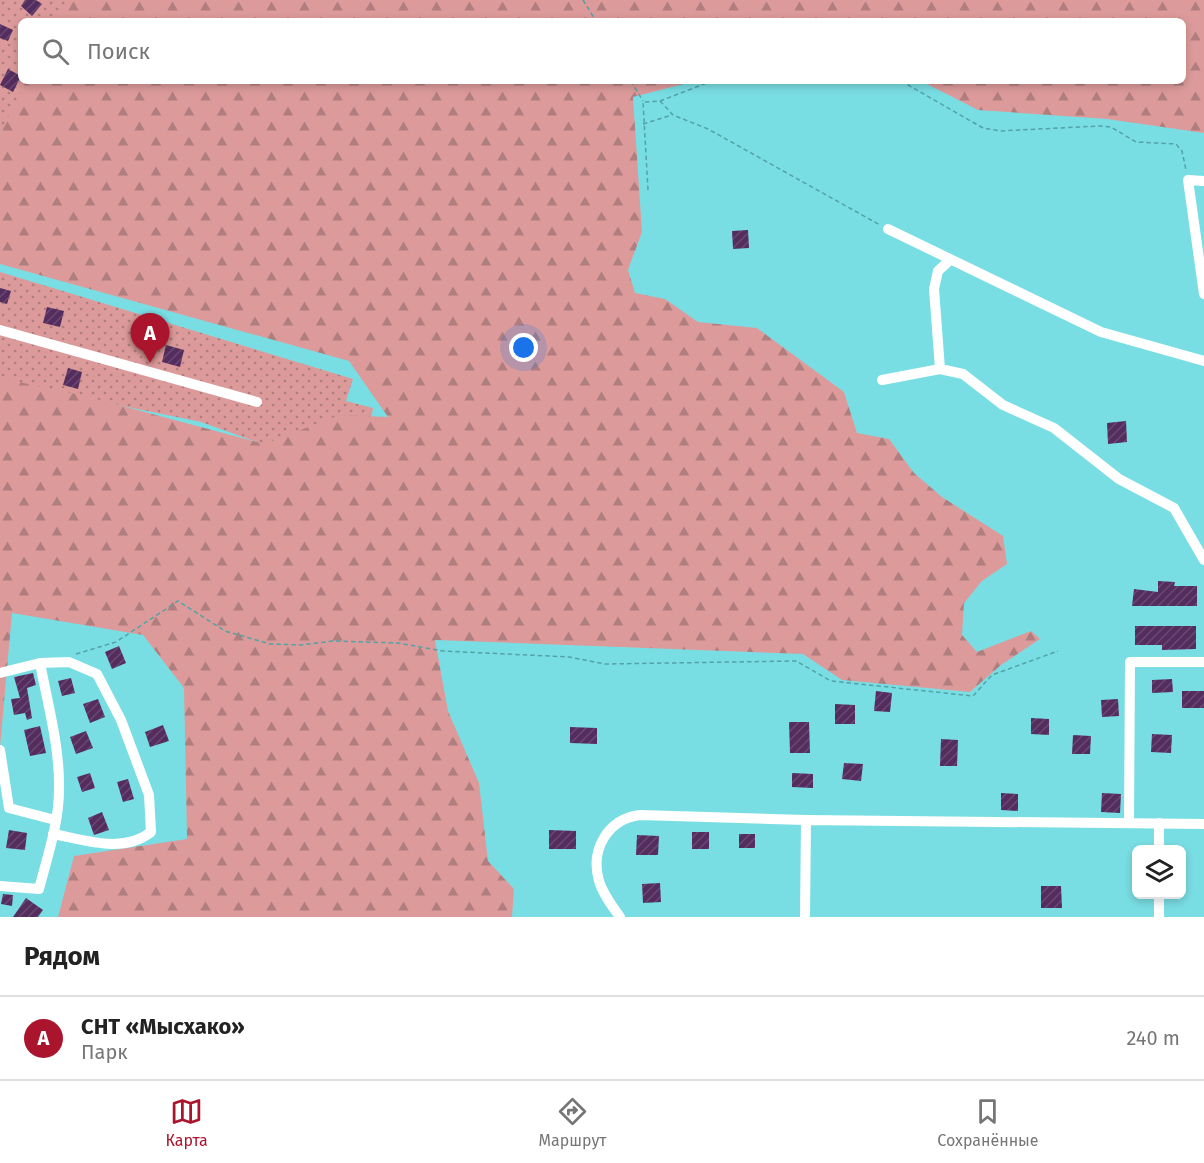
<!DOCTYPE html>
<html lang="ru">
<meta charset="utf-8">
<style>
body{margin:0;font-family:"Fira Sans",sans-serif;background:#f6f6f6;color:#222}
.controls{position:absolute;right:18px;bottom:18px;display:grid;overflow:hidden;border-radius:9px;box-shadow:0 3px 9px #0003}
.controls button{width:54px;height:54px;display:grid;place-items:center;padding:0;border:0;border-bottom:2px solid #e0e0e0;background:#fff;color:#222;font:30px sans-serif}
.you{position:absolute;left:524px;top:348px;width:21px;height:21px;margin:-15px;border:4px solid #fff;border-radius:50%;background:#1a73e8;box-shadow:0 0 0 9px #1a73e833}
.badge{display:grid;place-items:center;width:39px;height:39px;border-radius:50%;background:#aa142d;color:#fff;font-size:20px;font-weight:700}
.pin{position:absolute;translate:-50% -50px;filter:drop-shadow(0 2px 3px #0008)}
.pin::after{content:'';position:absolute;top:32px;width:21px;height:18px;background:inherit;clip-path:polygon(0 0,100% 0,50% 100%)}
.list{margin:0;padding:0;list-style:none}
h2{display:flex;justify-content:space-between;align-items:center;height:78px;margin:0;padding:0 24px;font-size:26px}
h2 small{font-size:20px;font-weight:400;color:#767676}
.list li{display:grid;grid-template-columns:39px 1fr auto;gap:18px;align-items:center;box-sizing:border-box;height:84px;padding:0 24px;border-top:2px solid #e0e0e0}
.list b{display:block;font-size:22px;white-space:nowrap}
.list p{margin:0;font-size:20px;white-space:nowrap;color:#767676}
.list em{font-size:20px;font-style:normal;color:#767676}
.icon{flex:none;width:33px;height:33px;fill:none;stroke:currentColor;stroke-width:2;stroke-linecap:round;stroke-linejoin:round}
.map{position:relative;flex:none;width:1204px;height:917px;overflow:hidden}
.search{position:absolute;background:#fff;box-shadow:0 3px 9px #0003;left:18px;right:18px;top:18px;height:66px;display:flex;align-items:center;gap:15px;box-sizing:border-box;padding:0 21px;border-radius:9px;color:#767676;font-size:22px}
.sheet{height:162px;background:#fff}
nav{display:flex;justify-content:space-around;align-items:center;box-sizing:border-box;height:84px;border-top:2px solid #e0e0e0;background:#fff;font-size:16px;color:#767676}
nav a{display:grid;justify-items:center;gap:3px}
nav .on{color:#aa142d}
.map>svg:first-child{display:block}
</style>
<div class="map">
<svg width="1204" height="917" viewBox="0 0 1204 917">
<defs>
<pattern id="grass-dots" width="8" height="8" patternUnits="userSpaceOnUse" patternTransform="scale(1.5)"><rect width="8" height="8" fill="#dc9b9a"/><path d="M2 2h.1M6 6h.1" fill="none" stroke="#b07e7e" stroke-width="1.8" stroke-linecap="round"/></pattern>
<pattern id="forest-firs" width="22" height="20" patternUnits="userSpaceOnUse" patternTransform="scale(1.5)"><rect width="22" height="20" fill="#dc9b9a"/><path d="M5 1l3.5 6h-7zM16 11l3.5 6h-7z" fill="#b07e7e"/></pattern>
<pattern id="building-hatch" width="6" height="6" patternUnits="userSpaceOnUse" patternTransform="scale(1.5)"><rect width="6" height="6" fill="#552c5e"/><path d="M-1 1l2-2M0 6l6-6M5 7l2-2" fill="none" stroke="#684971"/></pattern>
</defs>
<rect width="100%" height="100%" fill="#79dee4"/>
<g fill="url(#grass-dots)">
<path d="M0,0H77L64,21H21V81H30L0,134Z"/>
<path d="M0,272L353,379L346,401L373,408L369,431L290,454L201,422L0,381Z"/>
</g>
<g fill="url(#forest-firs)">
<path d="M68,0H1204V133L1107,119L978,110L921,81H1183V21H56Z"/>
<path d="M26,81H695L633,97L642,232L628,270L635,293L665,299L698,322L757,328L844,392L857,433L889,439L914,473L942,497L1003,536L1007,564L982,581L964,603L962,635L977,652L1031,631L1040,639L1001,665L970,692L842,680L803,654L435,640L448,711L479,783L488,861L514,889L512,917H58L74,856L187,839L184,688L143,635L12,613L0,747V378L85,396L264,444L340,415L388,417L349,361L0,264V134Z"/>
</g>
<g fill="url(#building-hatch)">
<path d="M25,0H36L42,4L32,16L21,6Z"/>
<path d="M0,24L13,30L8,41L0,38Z"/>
<path d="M8,69L21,76L13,92L0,85Z"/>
<path d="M748,230L749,248L733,249L732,231Z"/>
<path d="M0,288L11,291L7,304L0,302Z"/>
<path d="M47,307L64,311L60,327L43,323Z"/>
<path d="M166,345L184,350L180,367L162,362Z"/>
<path d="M68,368L82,372L78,389L63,385Z"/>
<path d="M1126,421L1127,442L1108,444L1107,423Z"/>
<path d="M1158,581L1175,582L1174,586H1197V606H1132L1134,589L1158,592Z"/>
<path d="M1135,626H1196V649L1162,650V645H1135Z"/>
<path d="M119,646L126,663L112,669L105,652Z"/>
<path d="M33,673L36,685L27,688L32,718L27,720L25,713L14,715L11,699L20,698L14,677Z"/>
<path d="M71,678L75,693L62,696L58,681Z"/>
<path d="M1172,679L1173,692L1152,693V680Z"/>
<path d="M876,691L892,693L890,712L874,711Z"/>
<rect x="1182" y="691" width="22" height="17"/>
<path d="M98,699L105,717L90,723L83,704Z"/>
<path d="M1118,699L1119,716L1102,717L1101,700Z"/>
<path d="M835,704L855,705V724H835Z"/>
<path d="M1031,718L1049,719V735L1031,734Z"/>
<path d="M789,722H809L810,753H790Z"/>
<path d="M163,725L169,741L150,747L145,732Z"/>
<path d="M40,726L46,753L30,756L24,730Z"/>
<path d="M570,727L597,728V744L570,743Z"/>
<path d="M86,731L93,748L76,754L70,737Z"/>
<path d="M1152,734L1172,735L1171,753L1151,752Z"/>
<path d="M1073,735L1091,736L1090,754H1072Z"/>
<path d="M941,739L958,740L957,766H940Z"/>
<path d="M844,763L863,764L861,781L842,779Z"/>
<path d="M90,773L95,788L82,792L77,777Z"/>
<path d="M792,773L813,774V788L792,787Z"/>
<path d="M128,779L134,799L123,802L117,782Z"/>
<path d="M1001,793L1018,794V811L1001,810Z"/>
<path d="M1102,793L1121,794L1120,813L1101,812Z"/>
<path d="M102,812L109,830L94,835L88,818Z"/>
<path d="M9,830L27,833L25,850L6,848Z"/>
<path d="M549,830L576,831V849H549Z"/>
<rect x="692" y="832" width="17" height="17"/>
<rect x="739" y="834" width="16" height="14"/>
<path d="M637,835L659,836L658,855H636Z"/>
<path d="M660,883L661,902L643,903L642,884Z"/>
<path d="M1041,886H1061L1062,908H1041Z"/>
<path d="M3,894L13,895L12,906L1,904Z"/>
<path d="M26,898L43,910L38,917H13Z"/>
</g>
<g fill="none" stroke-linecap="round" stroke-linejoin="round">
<g stroke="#53a2a6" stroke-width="1.5" stroke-dasharray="4.5 3" stroke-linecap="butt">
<path d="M583,0L596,21"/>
<path d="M631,81L643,101"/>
<path d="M901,81L983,128L1000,131L1100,126L1111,127L1136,142L1176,144L1182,151L1186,170"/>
<path d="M660,101L673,115L708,129L880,225"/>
<path d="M643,124L672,115"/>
<path d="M648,190L643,102L660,101L712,81"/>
<path d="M76,654L116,642L178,601L225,631L270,644L301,645L333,641L398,643L443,651L569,657L605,664L796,661L831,681L973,696L992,675L1058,651"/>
</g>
<g stroke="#fff" stroke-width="10">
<path d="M1204,181L1188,180L1204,294"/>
<path d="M888,229L1101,332L1204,361"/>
<path d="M950,260L938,271L934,289L940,369L963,374L1003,405L1054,428L1119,479L1174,508L1204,560"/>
<path d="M0,330L257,402"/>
<path d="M882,380L940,369"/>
<path d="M0,673L40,663L69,662L97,674L121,720L149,795L151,832C123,854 85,840 53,834"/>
<path d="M0,750L9,808L55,820"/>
<path d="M1129,823L1130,662H1204"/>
<path d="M1159,850V823"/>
<path d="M0,886L39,889C47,858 59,823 59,790C60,748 48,705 40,663"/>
<path d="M620,917C612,906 603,894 599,881C590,849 608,819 640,815L806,820"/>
<path d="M805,917L806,820L1204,824"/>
<path d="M1159,917V894"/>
</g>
</g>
</svg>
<div class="controls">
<button><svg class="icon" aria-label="layers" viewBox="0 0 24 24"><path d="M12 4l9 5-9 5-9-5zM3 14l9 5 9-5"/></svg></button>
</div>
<div class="you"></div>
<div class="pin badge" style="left:150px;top:363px">A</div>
<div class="search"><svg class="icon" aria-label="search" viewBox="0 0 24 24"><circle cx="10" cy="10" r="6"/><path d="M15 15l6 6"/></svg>Поиск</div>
</div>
<section class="sheet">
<h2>Рядом<small></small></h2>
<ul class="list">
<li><span class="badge">A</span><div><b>СНТ «Мысхако»</b><p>Парк</p></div><em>240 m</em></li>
</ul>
</section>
<nav>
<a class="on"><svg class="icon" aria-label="map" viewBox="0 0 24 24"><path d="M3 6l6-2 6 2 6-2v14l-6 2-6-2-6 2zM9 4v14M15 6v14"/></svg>Карта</a>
<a><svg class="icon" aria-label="directions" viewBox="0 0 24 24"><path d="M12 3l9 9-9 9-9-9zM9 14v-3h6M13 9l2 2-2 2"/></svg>Маршрут</a>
<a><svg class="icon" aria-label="saved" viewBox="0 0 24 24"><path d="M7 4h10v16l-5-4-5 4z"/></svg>Сохранённые</a>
</nav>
